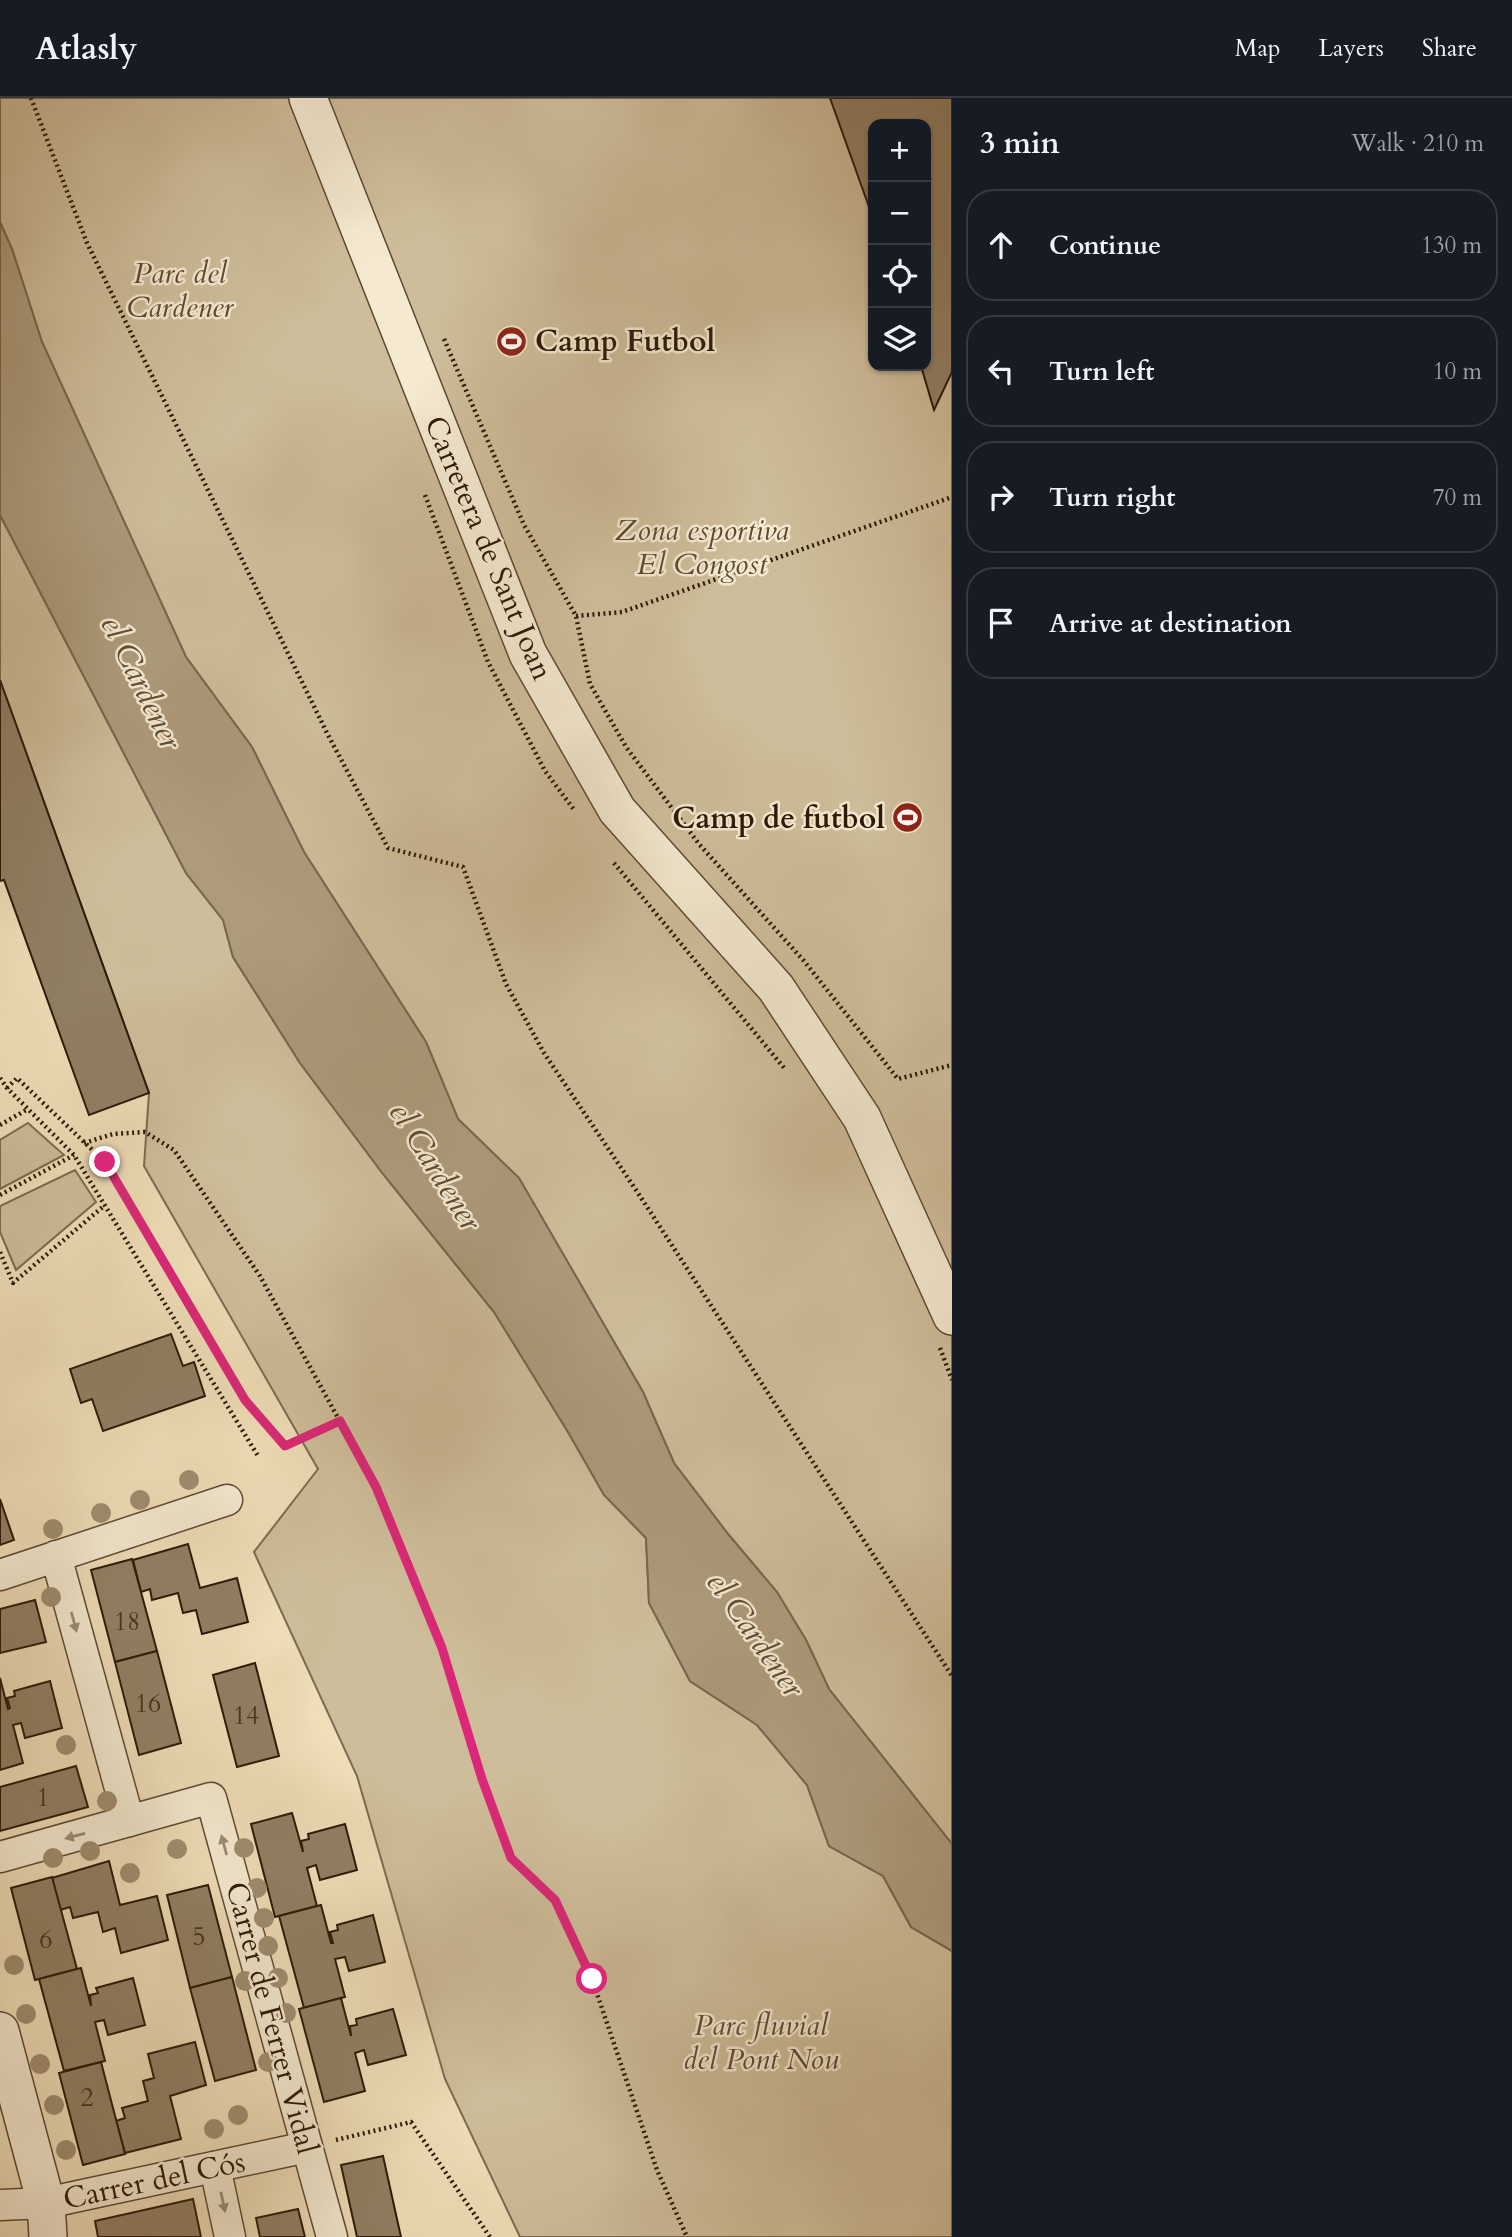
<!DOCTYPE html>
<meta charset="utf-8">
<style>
body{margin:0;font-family:Cardo,serif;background:#242831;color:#f1f3f6}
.controls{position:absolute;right:21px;top:21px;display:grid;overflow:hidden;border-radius:14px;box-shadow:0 2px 5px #0004}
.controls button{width:63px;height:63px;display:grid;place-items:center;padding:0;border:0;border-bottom:2px solid #363941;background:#171b24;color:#f1f3f6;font:35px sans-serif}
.stop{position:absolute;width:21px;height:21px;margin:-16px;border:5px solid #db2777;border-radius:50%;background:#fff}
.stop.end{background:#db2777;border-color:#fff;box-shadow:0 2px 7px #0008}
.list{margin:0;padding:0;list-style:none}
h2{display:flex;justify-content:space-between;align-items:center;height:91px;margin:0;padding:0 28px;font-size:30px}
h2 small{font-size:23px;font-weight:400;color:#9ea1a6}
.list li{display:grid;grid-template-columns:46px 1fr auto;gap:21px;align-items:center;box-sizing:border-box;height:112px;margin:0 14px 14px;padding:0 14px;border:2px solid #363941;border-radius:28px}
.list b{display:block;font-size:26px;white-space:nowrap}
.list em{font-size:23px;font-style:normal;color:#9ea1a6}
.icon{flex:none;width:38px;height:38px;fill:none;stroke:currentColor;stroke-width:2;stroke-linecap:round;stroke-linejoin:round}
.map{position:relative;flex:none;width:952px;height:2139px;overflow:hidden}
header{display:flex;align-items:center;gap:42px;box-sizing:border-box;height:98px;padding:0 35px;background:#171b24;border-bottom:2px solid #363941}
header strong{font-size:33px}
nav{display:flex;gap:38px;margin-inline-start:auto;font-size:24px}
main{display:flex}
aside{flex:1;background:#171b24}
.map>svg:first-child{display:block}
</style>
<header>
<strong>Atlasly</strong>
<nav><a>Map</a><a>Layers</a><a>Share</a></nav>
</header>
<main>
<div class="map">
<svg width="952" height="2139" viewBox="0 0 952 2139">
<rect width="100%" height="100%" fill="#efdeb8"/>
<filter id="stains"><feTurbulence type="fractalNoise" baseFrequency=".00286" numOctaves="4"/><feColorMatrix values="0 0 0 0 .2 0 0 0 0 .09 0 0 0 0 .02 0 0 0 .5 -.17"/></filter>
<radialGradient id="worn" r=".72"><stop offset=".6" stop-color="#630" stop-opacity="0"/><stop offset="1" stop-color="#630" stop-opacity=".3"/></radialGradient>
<g fill="#cebd9a" stroke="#7d6b51" stroke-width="2" fill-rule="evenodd">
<path d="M0,0H952V1746L829,1591L806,1542L777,1494L728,1436L674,1365L643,1294L519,1080L458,1021L426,944L304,754L252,649L186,559L42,244L12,151L0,124ZM873,26H926V268H873Z"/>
<path d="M0,417L186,775L223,822L233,859L300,965L383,1076L494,1214L568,1334L604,1397L646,1440L649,1505L690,1583L757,1627L807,1687L829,1748L883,1778L911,1829L952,1853V2139H520L445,1981L357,1678L254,1454L318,1371L144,1068L149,995L0,582Z"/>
<path d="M28,1025L64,1057L0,1091V1042Z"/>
<path d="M75,1072L96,1104L16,1172L0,1134V1108Z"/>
</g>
<path fill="#ad9b7c" stroke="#79674e" stroke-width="2" d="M0,124L12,151L42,244L186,559L252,649L304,754L426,944L458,1021L519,1080L643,1294L674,1365L728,1436L777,1494L806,1542L829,1591L952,1746V1853L911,1829L883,1778L829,1748L807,1687L757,1627L690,1583L649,1505L646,1440L604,1397L568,1334L494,1214L383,1076L300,965L233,859L223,822L186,775L0,417Z"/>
<g fill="#917f64" stroke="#2c1908" stroke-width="2">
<path d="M830,0H952V274L934,312L921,268H926V26H873V120Z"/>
<path d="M0,582L149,995L89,1017L4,782L0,783Z"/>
<path d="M171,1236L183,1268L194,1264L205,1298L103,1333L92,1301L81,1305L70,1271Z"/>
<path d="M0,1401L14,1442L0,1447Z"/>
<path d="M188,1446L200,1490L237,1480L248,1524L202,1536L196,1512L183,1515L178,1495L152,1502L150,1491L141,1494L133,1462Z"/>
<path d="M132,1461L157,1553L115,1564L91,1472Z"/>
<path d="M35,1502L46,1544L0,1555V1511Z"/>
<path d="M157,1553L181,1645L139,1657L115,1564Z"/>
<path d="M255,1565L279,1658L237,1669L213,1577Z"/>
<path d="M0,1580L8,1611L10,1610L7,1600L15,1598L14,1593L50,1583L62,1630L25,1640L21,1625L13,1627L23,1665L0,1672Z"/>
<path d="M76,1668L88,1709L0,1733V1689Z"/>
<path d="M292,1715L303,1754L301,1743L309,1741L308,1736L345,1726L357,1772L320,1782L316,1767L307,1770L317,1808L275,1819L251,1726Z"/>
<path d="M109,1763L120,1807L157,1798L168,1842L121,1855L115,1830L103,1834L98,1814L73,1820L70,1809L60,1812L52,1780Z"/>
<path d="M52,1779L77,1871L35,1882L11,1790Z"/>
<path d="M208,1787L232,1879L190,1890L167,1797Z"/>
<path d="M321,1807L331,1845H333L330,1834L338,1832L337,1827L373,1817L385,1864L349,1873L345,1859L335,1861L345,1899L304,1910L279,1818Z"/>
<path d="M81,1870L91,1908L90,1897L98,1895L96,1890L133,1880L145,1927L108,1937L104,1922L95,1924L105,1963L64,1973L39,1881Z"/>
<path d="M232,1879L256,1972L215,1983L190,1890Z"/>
<path d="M341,1900L351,1938L350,1928L357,1927L356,1921L393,1911L406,1957L368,1967L364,1952L355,1955L365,1993L324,2004L299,1911Z"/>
<path d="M195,1944L206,1987L170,1998L181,2041L125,2055L116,2023L125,2020L122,2010L148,2003L143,1983L154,1980L148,1956Z"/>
<path d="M101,1964L125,2056L83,2067L59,1975Z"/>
<path d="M383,2058L401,2139H357L341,2067Z"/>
<path d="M193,2101L201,2139H98L95,2123Z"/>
<path d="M298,2111L305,2139H260L256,2120Z"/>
</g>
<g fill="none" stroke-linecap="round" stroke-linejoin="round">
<defs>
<g id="minor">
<path d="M56,1458L129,1723"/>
<path d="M0,1477L227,1402"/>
<path d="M0,1759L211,1700L332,2139"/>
<path d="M215,2069L230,2139"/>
<path d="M0,2107L46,2105L307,2049"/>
</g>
<g id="tertiary">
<path d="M308,0L528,556L617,712L776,890L862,1020L952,1218"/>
<path d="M0,1933L46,2105L48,2139"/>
</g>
</defs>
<use href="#minor" stroke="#5d4a34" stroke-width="33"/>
<use href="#tertiary" stroke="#5d4a34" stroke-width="40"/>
<g stroke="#2c1908" stroke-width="4.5" stroke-dasharray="2 3.5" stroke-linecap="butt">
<path d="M31,0L87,145L327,635L388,750L463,769L506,886L544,955L636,1092L952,1578"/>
<path d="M444,241L524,427L576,518L590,586L626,649L699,746L804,863L898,981L952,967"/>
<path d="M425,397L488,564L545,673L575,713"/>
<path d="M576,518L622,514L952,399"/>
<path d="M614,765L785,971"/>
<path d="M0,980L7,990L74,1057L258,1358"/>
<path d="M7,990L17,980L105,1064L245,1302L285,1348L340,1323"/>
<path d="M0,1027L28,1011"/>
<path d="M84,1045L113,1036L145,1034L174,1052L260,1178L376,1389L442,1550L482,1681L511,1760L555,1802L592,1881L657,2072L687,2139"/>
<path d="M0,1097L74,1057"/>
<path d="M0,1154L13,1185L105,1107"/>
<path d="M940,1250L952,1282"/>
<path d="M336,2042L411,2024L490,2139"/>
</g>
<use href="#minor" stroke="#f5ead1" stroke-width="30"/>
<use href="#tertiary" stroke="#f5ead1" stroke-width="37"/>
</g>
<g fill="#9f8d6f">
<circle cx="189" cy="1382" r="10"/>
<circle cx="140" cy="1402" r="10"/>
<circle cx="101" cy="1415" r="10"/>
<circle cx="53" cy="1431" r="10"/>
<circle cx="51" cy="1499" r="10"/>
<circle cx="66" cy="1647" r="10"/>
<circle cx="107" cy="1703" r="10"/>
<circle cx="244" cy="1750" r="10"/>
<circle cx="177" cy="1751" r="10"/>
<circle cx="90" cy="1753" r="10"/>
<circle cx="53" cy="1760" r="10"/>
<circle cx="130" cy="1775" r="10"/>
<circle cx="257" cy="1790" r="10"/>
<circle cx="264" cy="1820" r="10"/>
<circle cx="268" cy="1848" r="10"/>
<circle cx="14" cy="1867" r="10"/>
<circle cx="278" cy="1880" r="10"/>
<circle cx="245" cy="1883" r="10"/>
<circle cx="286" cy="1915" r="10"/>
<circle cx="26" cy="1916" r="10"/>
<circle cx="268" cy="1964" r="10"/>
<circle cx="40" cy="1966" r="10"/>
<circle cx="54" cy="2007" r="10"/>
<circle cx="238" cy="2017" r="10"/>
<circle cx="214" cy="2031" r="10"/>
<circle cx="66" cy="2052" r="10"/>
</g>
<defs><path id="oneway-solid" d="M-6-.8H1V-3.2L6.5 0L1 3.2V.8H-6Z" transform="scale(1.75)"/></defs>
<g fill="#9b8c77">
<use href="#oneway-solid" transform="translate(74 1524) rotate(75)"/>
<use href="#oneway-solid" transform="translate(75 1738) rotate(165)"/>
<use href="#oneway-solid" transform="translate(224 1747) rotate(-105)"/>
<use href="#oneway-solid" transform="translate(223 2104) rotate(78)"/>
</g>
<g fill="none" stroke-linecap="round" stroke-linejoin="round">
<path stroke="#db2777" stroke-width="9" d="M105,1064L245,1302L285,1348L340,1323L376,1389L442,1550L482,1681L511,1760L555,1802L592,1881"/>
</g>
<defs>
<symbol id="stadium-disc" viewBox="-11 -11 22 22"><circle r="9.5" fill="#8f2418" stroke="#f5ead1"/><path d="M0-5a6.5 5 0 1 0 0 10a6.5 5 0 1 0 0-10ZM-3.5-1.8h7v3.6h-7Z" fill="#fff"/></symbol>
</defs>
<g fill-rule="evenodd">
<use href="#stadium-disc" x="494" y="226" width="35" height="35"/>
<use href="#stadium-disc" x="890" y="702" width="35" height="35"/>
</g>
<g text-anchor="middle" stroke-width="5" stroke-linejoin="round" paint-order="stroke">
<g font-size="26" fill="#45321f">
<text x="127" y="1532">18</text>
<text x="148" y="1614">16</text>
<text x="246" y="1626">14</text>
<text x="43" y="1708">1</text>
<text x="199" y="1847">5</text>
<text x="46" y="1850">6</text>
<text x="87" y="2008">2</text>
</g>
<g font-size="30" font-style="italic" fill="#5d4a34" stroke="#f5ead1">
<text x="180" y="185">Parc del<tspan x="180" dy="34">Cardener</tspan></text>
<text x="702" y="442">Zona esportiva<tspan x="702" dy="34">El Congost</tspan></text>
<text x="761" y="1937">Parc fluvial<tspan x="761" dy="34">del Pont Nou</tspan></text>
</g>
<g font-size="30" font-weight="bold" fill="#2c1908" stroke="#f5ead1" text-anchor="start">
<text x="535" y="253">Camp Futbol</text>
<text x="885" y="730" text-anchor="end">Camp de futbol</text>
</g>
<g font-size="30" fill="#2c1908" stroke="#f5ead1">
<text transform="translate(489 450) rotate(67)" y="10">Carretera de Sant Joan</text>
<text transform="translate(272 1920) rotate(75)" y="10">Carrer de Ferrer Vidal</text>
<text transform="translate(154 2082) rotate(-12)" y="10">Carrer del Cós</text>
</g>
<g font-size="32" font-style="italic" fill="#604d36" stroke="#f5ead1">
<text transform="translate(142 584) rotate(64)" y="11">el Cardener</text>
<text transform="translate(436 1068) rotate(58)" y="11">el Cardener</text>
<text transform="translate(756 1536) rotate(55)" y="11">el Cardener</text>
</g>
</g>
<rect width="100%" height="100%" filter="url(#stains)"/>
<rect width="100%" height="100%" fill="url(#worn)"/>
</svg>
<div class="controls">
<button>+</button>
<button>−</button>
<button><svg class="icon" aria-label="locate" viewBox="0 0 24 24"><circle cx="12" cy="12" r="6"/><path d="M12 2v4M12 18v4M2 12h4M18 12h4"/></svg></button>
<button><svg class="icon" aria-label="layers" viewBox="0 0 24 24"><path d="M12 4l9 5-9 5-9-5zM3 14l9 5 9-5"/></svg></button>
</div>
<div class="stop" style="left:592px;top:1881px"></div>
<div class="stop end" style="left:105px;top:1064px"></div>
</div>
<aside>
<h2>3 min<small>Walk · 210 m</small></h2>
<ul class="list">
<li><svg class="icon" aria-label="ahead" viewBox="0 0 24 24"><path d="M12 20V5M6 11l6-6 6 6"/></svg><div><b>Continue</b></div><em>130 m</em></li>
<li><svg class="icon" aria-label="left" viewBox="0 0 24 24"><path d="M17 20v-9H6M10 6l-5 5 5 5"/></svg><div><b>Turn left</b></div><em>10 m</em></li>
<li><svg class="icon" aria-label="right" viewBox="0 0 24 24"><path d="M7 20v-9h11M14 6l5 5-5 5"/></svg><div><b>Turn right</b></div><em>70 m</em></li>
<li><svg class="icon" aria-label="arrive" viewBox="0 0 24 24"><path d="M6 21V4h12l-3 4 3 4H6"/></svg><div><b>Arrive at destination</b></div></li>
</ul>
</aside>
</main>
